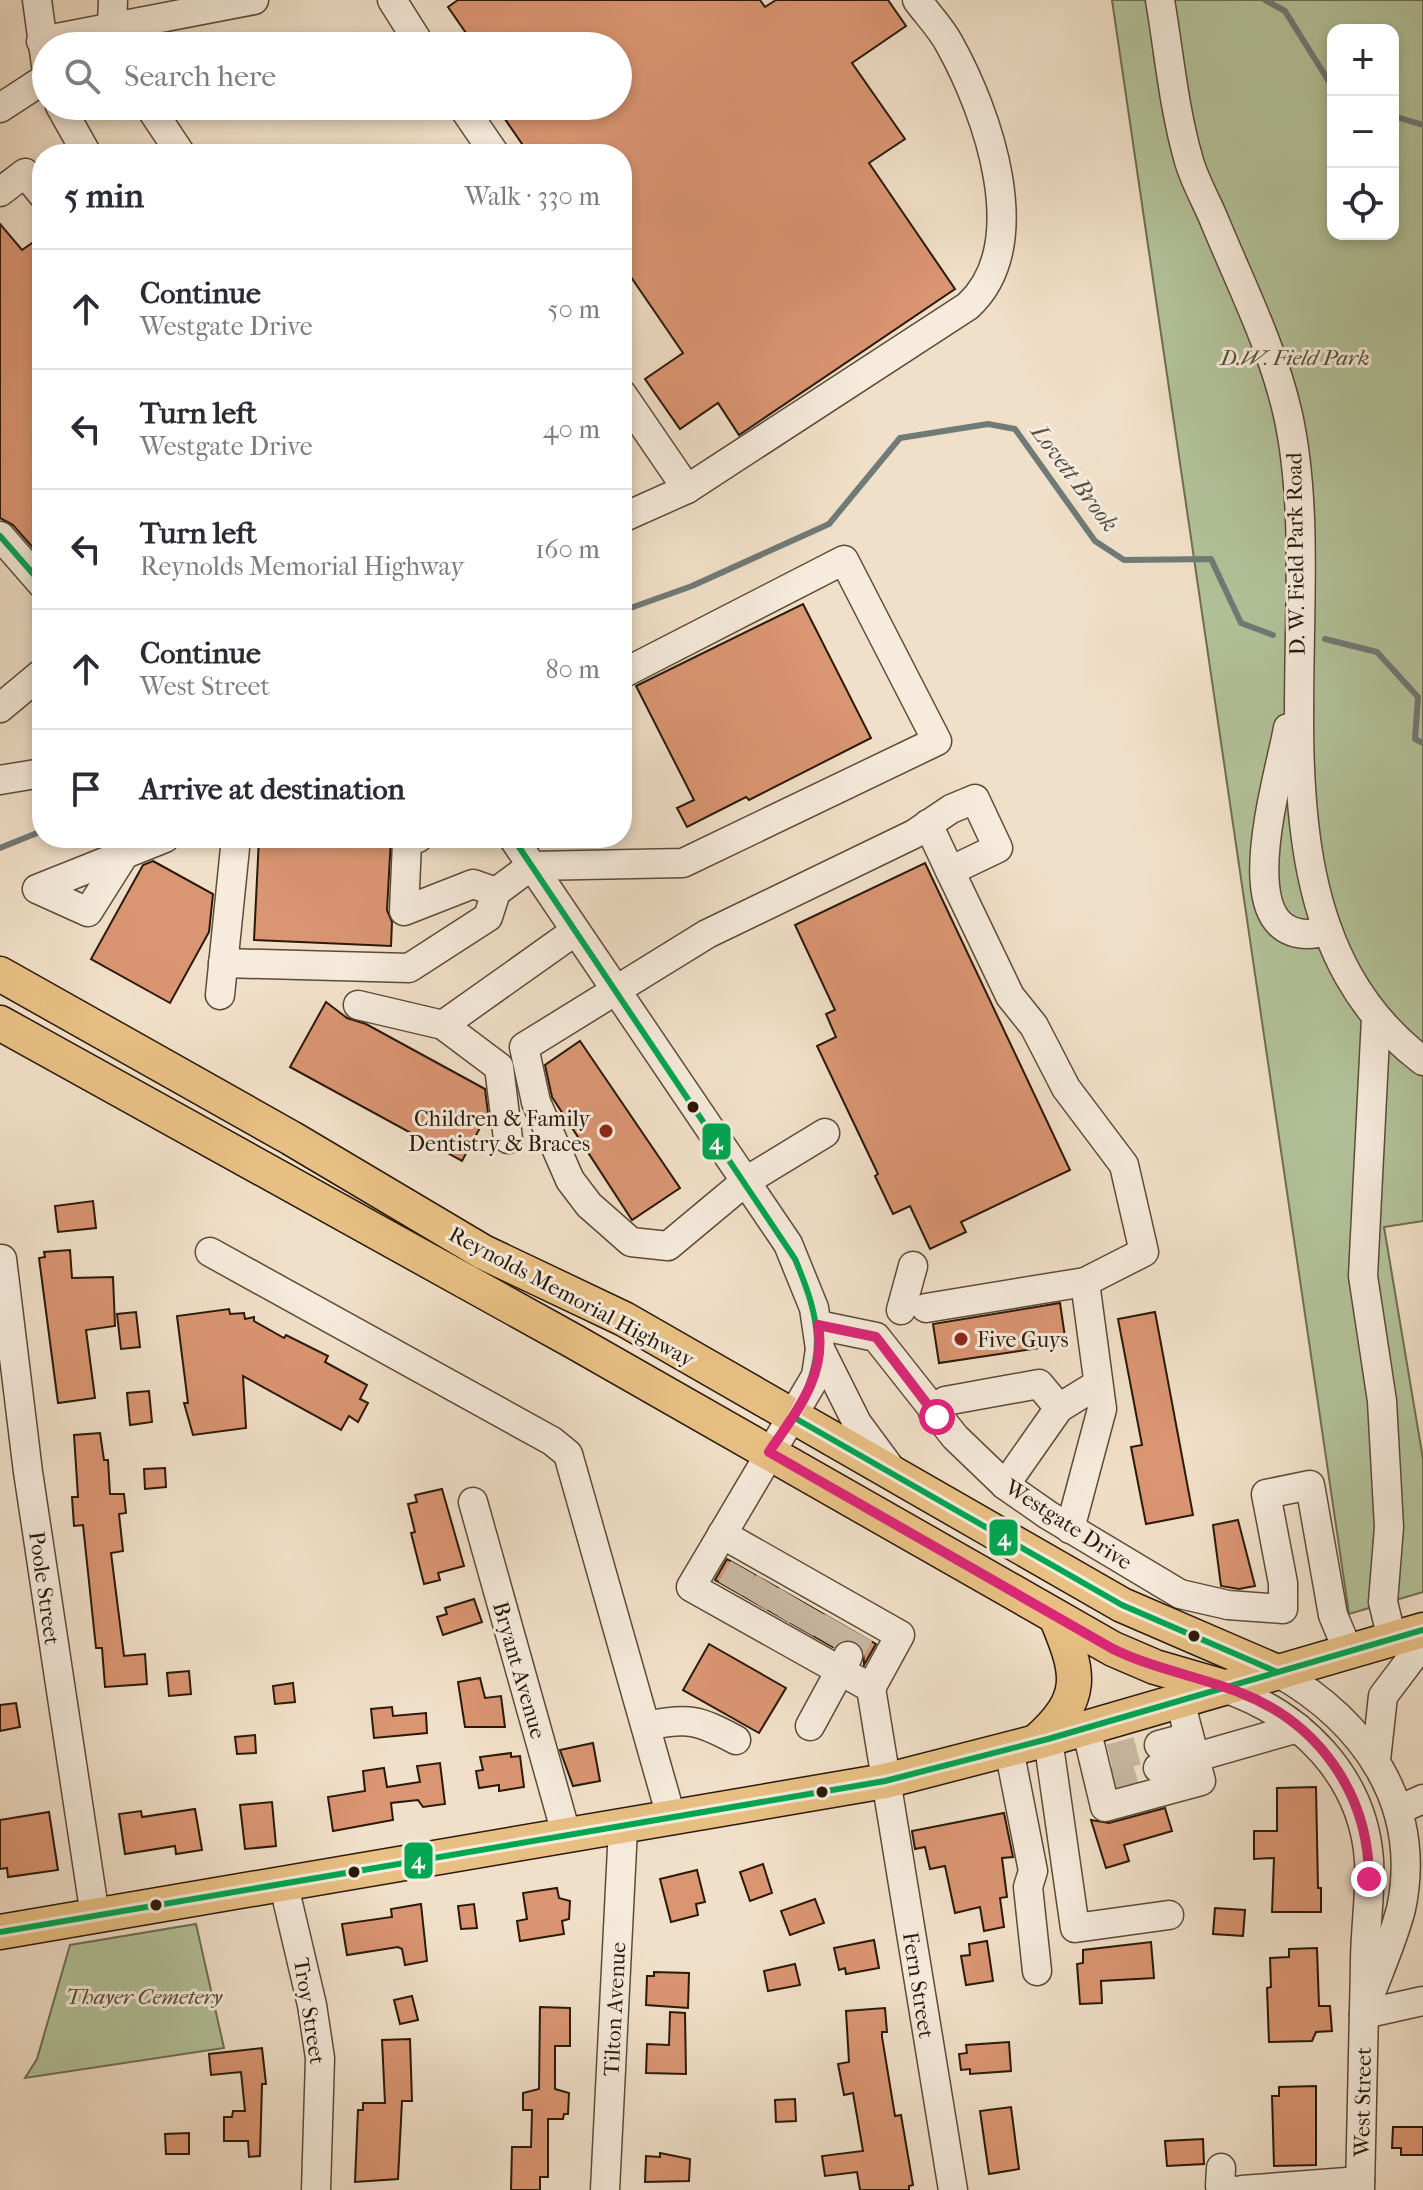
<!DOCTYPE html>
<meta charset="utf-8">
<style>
body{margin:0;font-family:"IM FELL French Canon",serif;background:#f7f7f7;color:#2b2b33}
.controls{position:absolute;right:24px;top:24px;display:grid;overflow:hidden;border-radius:16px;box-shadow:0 4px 12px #0003}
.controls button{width:72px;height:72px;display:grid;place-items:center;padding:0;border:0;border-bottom:2px solid #e1e1e2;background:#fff;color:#2b2b33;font:40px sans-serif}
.stop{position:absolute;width:24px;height:24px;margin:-18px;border:6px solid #db2777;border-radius:50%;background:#fff}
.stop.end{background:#db2777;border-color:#fff;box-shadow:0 2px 8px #0008}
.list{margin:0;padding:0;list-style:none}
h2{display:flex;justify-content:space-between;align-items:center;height:104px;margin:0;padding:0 32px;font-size:34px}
h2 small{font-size:26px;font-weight:400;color:#7c7c81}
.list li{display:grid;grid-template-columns:52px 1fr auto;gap:24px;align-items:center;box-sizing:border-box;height:120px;padding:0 32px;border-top:2px solid #e1e1e2}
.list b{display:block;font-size:30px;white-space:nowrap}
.list p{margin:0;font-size:26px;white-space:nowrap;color:#7c7c81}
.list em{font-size:26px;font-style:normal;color:#7c7c81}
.icon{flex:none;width:44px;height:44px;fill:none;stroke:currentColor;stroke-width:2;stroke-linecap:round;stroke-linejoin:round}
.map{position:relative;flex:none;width:1423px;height:2190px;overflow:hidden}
.search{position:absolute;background:#fff;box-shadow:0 4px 12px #0003;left:32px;top:32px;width:600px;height:88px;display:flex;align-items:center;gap:20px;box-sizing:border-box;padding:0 28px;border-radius:44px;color:#7c7c81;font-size:30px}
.panel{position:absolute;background:#fff;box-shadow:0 4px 12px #0003;left:32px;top:144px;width:600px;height:704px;border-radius:32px}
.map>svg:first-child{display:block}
</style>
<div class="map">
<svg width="1423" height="2190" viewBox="0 0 1423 2190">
<rect width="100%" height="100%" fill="#f1e0c9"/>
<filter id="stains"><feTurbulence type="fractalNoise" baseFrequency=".0025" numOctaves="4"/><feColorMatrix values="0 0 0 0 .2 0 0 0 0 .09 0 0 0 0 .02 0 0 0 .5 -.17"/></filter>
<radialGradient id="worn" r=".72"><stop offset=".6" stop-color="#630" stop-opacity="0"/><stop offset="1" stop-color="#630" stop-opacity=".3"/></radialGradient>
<g fill="#b3c39b" stroke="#6e6e52" stroke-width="2" fill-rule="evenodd">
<path d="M1112,0H1423V1221L1384,1227L1423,1459V1592L1349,1614ZM1333,30H1393V234H1333Z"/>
<path d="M196,1924L224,2048L25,2078L37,2059L70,1945Z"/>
</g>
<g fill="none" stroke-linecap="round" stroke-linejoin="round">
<g stroke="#707a77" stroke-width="6">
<path d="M1265,0L1285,11L1333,88"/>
<path d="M1393,116L1423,125"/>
<path d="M622,611L692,586L829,524L900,438L988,424L1015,429L1095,541L1124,560L1211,559L1241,623L1273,635"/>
<path d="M1325,639L1377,652L1418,697L1415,739L1423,743"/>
<path d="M0,848L42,831"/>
</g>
</g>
<g fill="#da9572" stroke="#2a1909" stroke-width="2">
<path d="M458,0H760L765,7L776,0H888L906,26L852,63L905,139L869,163L955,289L739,435L718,403L680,429L645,379L683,353L622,264V154H529L496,106H618V46H475L448,7Z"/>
<path d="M0,224L22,250L32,243L42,255V558L13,525L0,518Z"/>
<path d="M803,604L871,738L749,800L746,797L687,827L677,808L694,800L636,686Z"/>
<path d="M259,838H391L387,910L392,922L391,946L254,940Z"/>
<path d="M153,861L213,894L209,932L170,1003L91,959L143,865Z"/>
<path d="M925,863L1070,1170L961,1222L966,1232L930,1249L910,1206L893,1214L875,1176L878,1174L817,1046L836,1037L826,1014L835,1010L795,925Z"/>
<path d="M326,1002L347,1018L366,1024L485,1089L488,1113L462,1161L290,1067Z"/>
<path d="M580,1041L680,1188L632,1220L552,1097L545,1065Z"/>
<path d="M93,1201L96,1228L58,1232L55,1206Z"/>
<path d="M70,1250L72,1278L113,1277L115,1326L86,1330L95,1398L58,1403L39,1258L45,1257L44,1252Z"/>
<path d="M1060,1303L1066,1344L939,1363L933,1324Z"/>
<path d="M229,1309L230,1314L244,1313L245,1319L254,1317V1321L284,1338L286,1335L328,1356L325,1362L367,1385L360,1399L368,1403L358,1422L349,1416L341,1430L243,1376L246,1428L193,1435L184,1403H188L177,1316Z"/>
<path d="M136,1312L140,1347L121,1349L117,1314Z"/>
<path d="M1155,1312L1193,1515L1146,1524L1131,1447L1142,1445L1118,1319Z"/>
<path d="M149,1391L152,1422L130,1425L127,1393Z"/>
<path d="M100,1433L104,1460H108L110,1494H124L126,1513L119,1514L123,1551L111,1553L124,1656L145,1654L147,1684L105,1687L102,1648H96L83,1525L74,1526L72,1497H78L74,1435Z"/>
<path d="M165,1468L166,1487L145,1489L144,1469Z"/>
<path d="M442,1489L464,1566L438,1573L440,1580L424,1584L411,1533L415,1532L408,1504L417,1502L415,1495Z"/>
<path d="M1238,1520L1255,1586L1239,1589L1221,1586L1213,1525Z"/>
<path d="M727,1559L876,1644L864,1665L863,1648L857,1642L847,1639L833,1647L715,1580Z"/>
<path d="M474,1599L482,1622L443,1635L437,1617L447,1614L445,1608Z"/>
<path d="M709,1644L786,1688L759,1733L683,1690Z"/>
<path d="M189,1671L191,1694L169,1696L167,1673Z"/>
<path d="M480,1678L485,1698L501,1696L505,1727H465L458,1682Z"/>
<path d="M293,1683L295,1702L275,1704L273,1686Z"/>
<path d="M16,1703L20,1727L0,1731V1705Z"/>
<path d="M392,1707L393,1716L426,1713L427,1733L374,1738L371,1709Z"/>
<path d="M255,1735L256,1753L237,1754L235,1737Z"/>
<path d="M593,1743L600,1781L573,1786L560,1750Z"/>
<path d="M511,1753V1757L520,1756L524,1787L499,1791V1785L479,1788L476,1771L483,1770L480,1757Z"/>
<path d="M440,1763L445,1804L423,1807L418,1800L391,1803L393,1820L333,1831L328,1797L365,1791L363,1771L384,1768L387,1787L420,1782L417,1766Z"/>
<path d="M1316,1787L1318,1888H1321V1912H1272L1274,1858L1254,1859V1831H1277V1788Z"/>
<path d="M272,1802L276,1846L245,1849L240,1805Z"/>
<path d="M1165,1808L1172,1831L1124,1845L1129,1861L1106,1868L1091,1820L1109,1823Z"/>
<path d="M195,1809L202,1850L176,1854L175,1846L125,1854L119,1814L141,1811L142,1817Z"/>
<path d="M49,1812L58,1870L8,1877L7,1868L0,1869V1820Z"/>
<path d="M1004,1813L1013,1857L1002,1858L1007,1897L1000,1898L1004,1927L984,1931L980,1907L955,1913L945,1866L930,1869L925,1847L915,1849L912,1831Z"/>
<path d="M763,1864L772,1893L750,1901L740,1872Z"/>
<path d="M697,1870L705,1902L696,1904L698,1915L671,1922L660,1879Z"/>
<path d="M557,1888L559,1898L570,1901L569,1919L562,1921L564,1934L520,1941L517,1921L527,1919L523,1893Z"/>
<path d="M815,1899L824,1923L790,1935L781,1911Z"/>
<path d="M421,1904L427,1961L405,1965L402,1949L398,1947L347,1955L342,1924L392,1917L391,1909Z"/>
<path d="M474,1904L477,1928L461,1929L458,1906Z"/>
<path d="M1215,1908L1245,1910L1243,1936L1213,1934Z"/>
<path d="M874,1940L879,1968L846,1974L845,1968L839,1970L834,1948Z"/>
<path d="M987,1941L993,1981L966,1985L961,1956L970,1955L969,1944Z"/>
<path d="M1151,1942L1154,1978L1101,1981L1102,2003L1080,2004L1077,1964L1083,1963V1950Z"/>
<path d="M1317,1948L1319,2006H1330L1332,2031L1316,2032L1312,2041L1269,2042L1267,1988L1271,1987L1270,1958L1289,1957V1949Z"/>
<path d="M795,1964L800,1985L768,1991L764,1971Z"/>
<path d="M654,1972L689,1973L688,2008L646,2005L647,1976H654Z"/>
<path d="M412,1996L418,2020L400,2024L394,2000Z"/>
<path d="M540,2007L570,2008V2046H555V2089L569,2093L568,2114H564L563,2119H548V2177H540V2190H511L512,2147H531L532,2110H523V2093L539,2089Z"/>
<path d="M885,2008L887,2032H882V2037L895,2116L901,2115L913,2185L909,2186V2190H860L857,2172L825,2176L822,2156L863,2151L853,2093L844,2095L838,2064L849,2062L846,2011Z"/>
<path d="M670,2012L685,2013L686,2074L646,2073L647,2044L669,2045Z"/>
<path d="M410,2039L412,2101H402L398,2179L355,2182L358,2110H363V2103H385L382,2040Z"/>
<path d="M1009,2042L1011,2071L970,2074V2069L961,2070L959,2054L967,2053L966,2045Z"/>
<path d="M262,2048L266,2084H262L260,2156L249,2157L248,2141H224V2117H232L233,2111H245L241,2072L211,2075L209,2054Z"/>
<path d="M1316,2086V2165L1274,2166L1272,2096H1279V2087Z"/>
<path d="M795,2099L796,2121L776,2122L775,2100Z"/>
<path d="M1011,2107L1019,2169L989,2174L980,2111Z"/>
<path d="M1393,2127H1423V2155H1401V2148H1392Z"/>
<path d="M189,2133V2154H166L165,2134Z"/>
<path d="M1203,2139L1204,2164L1167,2166L1165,2141Z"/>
<path d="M660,2153L690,2159L689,2181L645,2182L646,2156L660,2157Z"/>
</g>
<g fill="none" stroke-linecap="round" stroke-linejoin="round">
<g stroke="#c9b8a3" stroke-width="28" stroke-dasharray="28 14" stroke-linecap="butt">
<path d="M731,1589L743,1568"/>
<path d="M755,1603L768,1582"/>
<path d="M778,1616L791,1595"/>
<path d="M801,1629L813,1608"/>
<path d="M825,1642L837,1621"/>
<path d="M848,1656L860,1634"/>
<path d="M1110,1758L1159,1745"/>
<path d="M1109,1782L1158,1768"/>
</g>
<defs>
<g id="minor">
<path d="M37,0L46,65"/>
<path d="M113,0L112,25L117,46"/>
<path d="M392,0L421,46"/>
<path d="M1160,0C1169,53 1174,110 1189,161C1195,182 1207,202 1215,222C1241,285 1273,348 1288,415C1333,618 1229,914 1423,1061"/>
<path d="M41,41L254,0"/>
<path d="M60,106L87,154"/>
<path d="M149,106L181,154"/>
<path d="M462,106L495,154"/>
<path d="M0,108L46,78"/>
<path d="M0,192L25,173L42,194"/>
<path d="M622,394L687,489L622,518"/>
<path d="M687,489L968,306C1035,244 987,112 950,45C942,29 928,15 917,0"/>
<path d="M0,536L42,584"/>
<path d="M0,708L42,673"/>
<path d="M1288,728C1279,780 1221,959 1328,931"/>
<path d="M0,780L42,773"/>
<path d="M928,824L950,871"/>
<path d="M513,838L788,1244L814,1308L820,1349L816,1376L691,1587L871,1688L953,2190"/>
<path d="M124,855L88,912L37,889L165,838"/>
<path d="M496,892L531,866L683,863L937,741L844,560L622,674"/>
<path d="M223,963L409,968L488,917L496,892L473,884L404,911L407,842L418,838"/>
<path d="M220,995L236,838"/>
<path d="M358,1005L443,1025L574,932"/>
<path d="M1376,1018L1363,1276L1382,1401L1389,1527L1383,1602L1392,1639"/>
<path d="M443,1025L499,1067L508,1139"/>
<path d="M825,1133L746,1181L668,1246L631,1242L589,1205L570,1180L536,1102L524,1047L707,934L914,834L951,809L975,799L998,848L950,871L1010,996L1034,1026L1066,1088L1124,1165L1144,1252L1085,1282L926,1308"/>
<path d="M210,1252L552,1441L568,1454L672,1820"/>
<path d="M2,1259L28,1472L95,1916"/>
<path d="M901,1310L913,1266"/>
<path d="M818,1325L876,1337L955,1437L1005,1485L1048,1515L1180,1594L1228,1605L1283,1609V1583L1266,1494L1310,1485L1333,1615L1348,1651"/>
<path d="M820,1349L857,1423L891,1469"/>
<path d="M933,1412L945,1401L1039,1384L1059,1408"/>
<path d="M1005,1485L1059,1408L1098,1384"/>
<path d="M473,1502L567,1837"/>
<path d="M1070,1529L1102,1409L1085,1282"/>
<path d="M722,1534L900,1635L871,1688"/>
<path d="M1277,1672C1364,1721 1423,1804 1401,1909C1394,1936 1382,1964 1372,1990"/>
<path d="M1224,1688C1301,1714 1363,1776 1369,1860C1371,1894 1365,1929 1365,1963C1364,2039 1361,2115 1360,2190"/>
<path d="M647,1726C688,1717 699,1720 736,1740"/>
<path d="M810,1726L848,1656"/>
<path d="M1086,1728L1105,1807L1201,1781L1180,1701"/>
<path d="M1048,1739L1075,1928L1169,1915"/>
<path d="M1159,1745L1189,1737"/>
<path d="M1009,1749L1033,1871L1028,1887L1037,1971"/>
<path d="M1376,1760L1383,1696L1423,1643"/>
<path d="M1158,1768L1298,1728"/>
<path d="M1398,1810L1423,1799"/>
<path d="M283,1882L312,2005L320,2058L316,2190"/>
<path d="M1364,2014L1423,2001"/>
<path d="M1221,2168L1220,2186L1231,2190"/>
<path d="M605,2190L623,1828"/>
<path d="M1242,2190L1360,2181"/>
</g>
<g id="major">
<path d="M0,974L291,1138L483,1252L624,1319L1122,1605L1277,1672"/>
<path d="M0,1023L575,1342L1113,1649L1155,1667L1224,1687"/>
<path d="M1036,1742C1086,1698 1080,1674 1056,1617"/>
<path d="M0,1932L885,1781L1048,1739L1423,1630"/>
</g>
</defs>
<use href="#minor" stroke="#5c4b39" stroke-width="31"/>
<use href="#major" stroke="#2a1909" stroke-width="37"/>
<use href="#minor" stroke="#f6ebdc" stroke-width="28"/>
<use href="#major" stroke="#e8c084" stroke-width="34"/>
<defs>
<g id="bus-1">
<path d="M0,536L42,584"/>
<path d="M513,838L795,1259C821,1321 828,1357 793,1417L1122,1605L1277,1672"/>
<path d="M0,1932L885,1781L1048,1739L1423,1630"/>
</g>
</defs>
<use href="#bus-1" stroke="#f6ebdc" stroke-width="12"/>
<use href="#bus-1" stroke="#00a651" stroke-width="6"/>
</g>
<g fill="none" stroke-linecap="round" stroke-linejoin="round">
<path stroke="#db2777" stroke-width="10" d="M937,1417L876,1337L818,1325C827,1376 796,1412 769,1452L1113,1649C1154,1669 1198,1676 1241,1693C1320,1724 1369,1795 1369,1879"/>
</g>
<g fill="#2a1909" stroke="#f6ebdc" stroke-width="3">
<circle cx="693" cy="1107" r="7"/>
<circle cx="1194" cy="1636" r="7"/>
<circle cx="822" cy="1792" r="7"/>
<circle cx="354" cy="1872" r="7"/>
<circle cx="156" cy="1905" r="7"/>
</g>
<g fill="#8f2418" stroke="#f6ebdc" stroke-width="3">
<circle cx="606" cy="1131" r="8"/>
<circle cx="961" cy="1339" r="8"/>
</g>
<g text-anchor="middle" stroke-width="6" stroke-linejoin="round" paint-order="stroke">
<g font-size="22" font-style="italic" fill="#534c35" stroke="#f6ebdc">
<text x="1295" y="365">D.W. Field Park</text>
<text x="144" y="2004">Thayer Cemetery</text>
</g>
<g font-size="22" fill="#2a1909" stroke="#f6ebdc">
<text transform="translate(1295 554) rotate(-91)" y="8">D. W. Field Park Road</text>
<text transform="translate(572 1296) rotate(28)" y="8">Reynolds Memorial Highway</text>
<text transform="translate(1069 1524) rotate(33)" y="8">Westgate Drive</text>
<text transform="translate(45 1588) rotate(82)" y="8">Poole Street</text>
<text transform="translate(520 1670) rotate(74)" y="8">Bryant Avenue</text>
<text transform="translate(919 1985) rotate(81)" y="8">Fern Street</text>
<text transform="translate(614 2009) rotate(-87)" y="8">Tilton Avenue</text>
<text transform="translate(310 2011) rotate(81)" y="8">Troy Street</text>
<text transform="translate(1362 2102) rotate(-89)" y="8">West Street</text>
</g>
<g font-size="22" fill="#2a1909" stroke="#f6ebdc" text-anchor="end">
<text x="590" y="1126">Children &amp; Family<tspan x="590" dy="25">Dentistry &amp; Braces</tspan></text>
<text x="977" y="1347" text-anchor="start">Five Guys</text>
</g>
<g font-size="24" font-style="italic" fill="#535149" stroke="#f6ebdc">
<text transform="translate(1075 478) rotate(53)" y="8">Lovett Brook</text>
</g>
</g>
<g stroke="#f6ebdc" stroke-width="3">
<rect x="701" y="1122" width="31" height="39" rx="8" fill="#00a651"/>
<rect x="988" y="1518" width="31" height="39" rx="8" fill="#00a651"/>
<rect x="403" y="1841" width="31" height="39" rx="8" fill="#00a651"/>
</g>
<g font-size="22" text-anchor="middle" font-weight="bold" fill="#fff">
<text x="716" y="1149">4</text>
<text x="1004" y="1545">4</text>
<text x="418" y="1868">4</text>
</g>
<rect width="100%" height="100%" filter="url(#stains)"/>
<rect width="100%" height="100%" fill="url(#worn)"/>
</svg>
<div class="controls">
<button>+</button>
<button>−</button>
<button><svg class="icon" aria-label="locate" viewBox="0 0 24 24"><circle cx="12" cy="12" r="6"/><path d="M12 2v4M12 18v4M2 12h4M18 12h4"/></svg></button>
</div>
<div class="stop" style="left:937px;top:1417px"></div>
<div class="stop end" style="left:1369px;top:1879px"></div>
<div class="search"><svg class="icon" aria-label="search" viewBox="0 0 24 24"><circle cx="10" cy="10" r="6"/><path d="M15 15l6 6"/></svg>Search here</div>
<section class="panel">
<h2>5 min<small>Walk · 330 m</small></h2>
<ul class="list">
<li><svg class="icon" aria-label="ahead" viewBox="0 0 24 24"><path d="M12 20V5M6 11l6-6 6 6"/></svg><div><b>Continue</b><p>Westgate Drive</p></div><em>50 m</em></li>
<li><svg class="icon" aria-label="left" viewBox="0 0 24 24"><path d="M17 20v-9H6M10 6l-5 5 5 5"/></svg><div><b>Turn left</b><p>Westgate Drive</p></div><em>40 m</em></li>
<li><svg class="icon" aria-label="left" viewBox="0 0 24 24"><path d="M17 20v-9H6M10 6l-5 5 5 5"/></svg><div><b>Turn left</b><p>Reynolds Memorial Highway</p></div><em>160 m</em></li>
<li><svg class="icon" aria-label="ahead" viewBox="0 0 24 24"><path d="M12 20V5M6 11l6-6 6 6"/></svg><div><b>Continue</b><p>West Street</p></div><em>80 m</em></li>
<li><svg class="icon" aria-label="arrive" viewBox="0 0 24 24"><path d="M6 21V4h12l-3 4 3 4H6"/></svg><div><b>Arrive at destination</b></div></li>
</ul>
</section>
</div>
